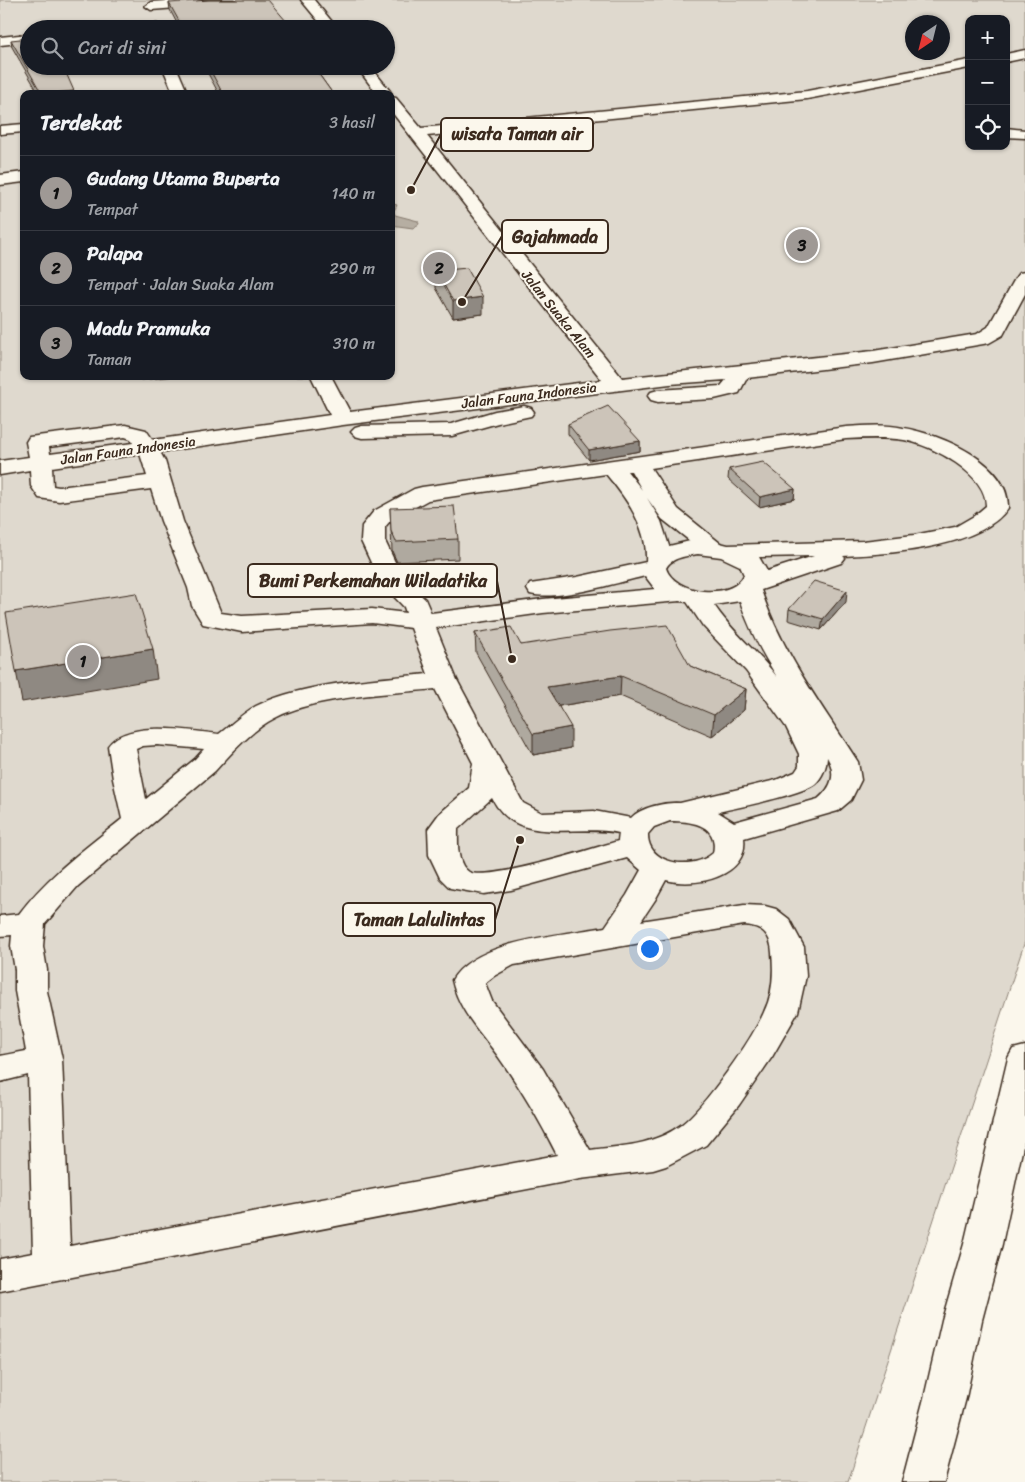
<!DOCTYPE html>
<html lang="id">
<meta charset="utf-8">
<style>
body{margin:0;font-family:Sriracha,sans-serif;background:#20242c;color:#f1f3f6}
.controls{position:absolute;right:15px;top:15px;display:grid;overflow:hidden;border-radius:10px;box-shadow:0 1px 4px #0004}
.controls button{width:45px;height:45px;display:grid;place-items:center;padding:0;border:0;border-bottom:1px solid #363941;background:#171b24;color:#f1f3f6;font:25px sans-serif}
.compass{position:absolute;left:905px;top:15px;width:45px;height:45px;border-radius:50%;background:#171b24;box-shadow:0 1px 4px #0004;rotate:215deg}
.you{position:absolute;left:649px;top:948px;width:18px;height:18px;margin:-12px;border:4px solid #fff;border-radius:50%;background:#1a73e8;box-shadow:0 0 0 8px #1a73e833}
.badge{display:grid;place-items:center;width:32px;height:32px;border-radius:50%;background:#9f9995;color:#111;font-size:16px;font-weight:700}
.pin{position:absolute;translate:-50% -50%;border:2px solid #fff;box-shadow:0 1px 5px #0006}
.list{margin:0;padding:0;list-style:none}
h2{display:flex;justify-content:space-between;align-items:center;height:65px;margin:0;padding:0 20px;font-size:21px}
h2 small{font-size:16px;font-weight:400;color:#9ea1a6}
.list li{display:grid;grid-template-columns:32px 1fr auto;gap:15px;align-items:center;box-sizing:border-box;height:75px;padding:0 20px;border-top:1px solid #363941}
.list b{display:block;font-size:19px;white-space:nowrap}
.list p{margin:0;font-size:16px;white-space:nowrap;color:#9ea1a6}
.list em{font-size:16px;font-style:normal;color:#9ea1a6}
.icon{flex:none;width:28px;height:28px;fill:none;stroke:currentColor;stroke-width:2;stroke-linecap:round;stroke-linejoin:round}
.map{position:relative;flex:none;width:1025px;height:1482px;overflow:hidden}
.search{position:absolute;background:#171b24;box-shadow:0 1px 4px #0004;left:20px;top:20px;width:375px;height:55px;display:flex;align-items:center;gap:12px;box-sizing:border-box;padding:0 18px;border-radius:28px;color:#9ea1a6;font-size:19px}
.panel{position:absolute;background:#171b24;box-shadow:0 1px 4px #0004;left:20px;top:90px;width:375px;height:290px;border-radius:10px}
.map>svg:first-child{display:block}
</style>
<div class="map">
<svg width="1025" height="1482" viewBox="0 0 1025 1482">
<rect width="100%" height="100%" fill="#fbf7ec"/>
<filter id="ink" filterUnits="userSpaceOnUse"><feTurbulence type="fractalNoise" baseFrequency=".02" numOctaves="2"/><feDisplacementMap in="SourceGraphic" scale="10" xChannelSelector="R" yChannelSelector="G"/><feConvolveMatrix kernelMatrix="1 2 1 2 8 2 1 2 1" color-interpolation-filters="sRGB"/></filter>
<g filter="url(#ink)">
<path fill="#dfd9ce" stroke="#8d8276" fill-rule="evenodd" d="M0,0H1025V941L848,1482H0ZM969,19H1006V146H969ZM912,22H942V52H912ZM29,29H386V66H29ZM24,94H391V376H24Z"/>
<path fill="#b6aea2" stroke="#85796d" d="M391,203L397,205L394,211L395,215L418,221L419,224L413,228L391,225Z"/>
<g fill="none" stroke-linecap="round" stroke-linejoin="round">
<defs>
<g id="minor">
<path d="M181,0H235L229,4L151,10L145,6L151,2Z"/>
<path d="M301,0H314L338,29H325Z"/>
<path d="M157,24L163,28L142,29L143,26Z"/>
<path d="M29,34V42L0,45V37Z"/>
<path d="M1025,50V58L1006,62V54Z"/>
<path d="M969,60V68L807,99L427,136L622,378L873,351L977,334L988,327L1016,277L1019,273L1025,272V294L1003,335L989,343L873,363L747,378L739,393L714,399L658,402L651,400L648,396L651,392L658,390L721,386L726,380L670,384L343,425L160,452L165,461L183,521L221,613L242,616L372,609L406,613L404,607L380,582L361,541L362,526L374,511L414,489L422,487L846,427C865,426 885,424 903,428C941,434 1010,463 1008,508C981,548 889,554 843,556L845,558L841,563L761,590C782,653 822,706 858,762L861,780L851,800L838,811L744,838C749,877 695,888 666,880L655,900L641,921L744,905L765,906L776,909L789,919L804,947L806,976L798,1012L772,1057L739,1105L706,1145L666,1166L653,1170L580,1179L0,1291V1259L33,1253L28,1075L0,1082V1056L26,1051L15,991V970L11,946L12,935L0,936V916L19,914C47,876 86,848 122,819L113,779L108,746C127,719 191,731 219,734C231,725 243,713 256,706C302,683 376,679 428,674L411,628L372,623L242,632L203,624L192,606L188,588L161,521L151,489L59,501L39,498L31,486L30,470L0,475V461L29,457L26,442L29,437L125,425L146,430L153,440L330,415L311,376H331L350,412L602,380L391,111V97L396,98L421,128L807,91ZM125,437L131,439L133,443L50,454L49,447ZM846,439C865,438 885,437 904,440C932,445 987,474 986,506L974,516L955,527L914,535L863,541L728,545L720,543L678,509L651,468ZM140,454L147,476L59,487L53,486L52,467ZM627,471H631L642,490ZM606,474C627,499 648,528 646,562L577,577L530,584L527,589L530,594C558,601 616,583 645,576L655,589L543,599L431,613L425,599L403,579L385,541V527L390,521L428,500ZM647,498L662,519L690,541L669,546L661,521ZM698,554L721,557L740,566L744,575C732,601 674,594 666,568C672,557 687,556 698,554ZM814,556L767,571L759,557ZM680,601L687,602L703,626L746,671L786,727L799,754V766L795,772L776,780L680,803C665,802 641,807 631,818L594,811L542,813L523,803L457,680L436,628L543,613ZM740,601C749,629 762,653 777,677C758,652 732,632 714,605ZM435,689L473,763L469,788L439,814L428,829L429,855L440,878L450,888L484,894L511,890L627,858L641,870L627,895L605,927C562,935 476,940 452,980C459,1013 484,1035 502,1062C523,1092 541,1123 557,1155L70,1246L62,1059L47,991V970L43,946L45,924L78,886L215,771C231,753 253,729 275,718C316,696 388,694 435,689ZM157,745L204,749L195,759L146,799L136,749L143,746ZM827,757C837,774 832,787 818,799L734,822L718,812C739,807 800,795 815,784C822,778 827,766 827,757ZM492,798C517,848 575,823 619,833L618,841C594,848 488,882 469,872C456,864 458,842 458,829ZM670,821C693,821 719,825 713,853C693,871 647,865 648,834L654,827ZM744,925C762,926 771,934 772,953C774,973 773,994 764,1012C752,1040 704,1108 681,1125C654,1145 622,1146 590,1150L543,1069L492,1001L485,983L494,976L514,965Z"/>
<path d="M162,66H176L188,94H174Z"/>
<path d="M356,66H370L390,91L392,94L391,95L377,94Z"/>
<path d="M24,124V132L0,134V126Z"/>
<path d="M1006,128L1025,130V138L1006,137Z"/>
<path d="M24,172V182L0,185V175Z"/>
<path d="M524,406L531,408L534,412L531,416L498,423L452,436L362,438L355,436L351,432L355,428L362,426L451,424L495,411Z"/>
</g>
<path id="highway" d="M1025,1046V1137L1002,1244L982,1320L966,1398L944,1482H902L924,1398L942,1320L964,1244L1008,1058L1013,1049Z"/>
</defs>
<use href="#minor" stroke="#3b2a1e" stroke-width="3"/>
<use href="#highway" stroke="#3b2a1e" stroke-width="3"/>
<use href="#minor" fill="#fbf7ec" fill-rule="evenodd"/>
<use href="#highway" fill="#fbf7ec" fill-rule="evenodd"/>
</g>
<g fill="#afa99f" stroke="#3b2a1e">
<path d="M169,3L293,29H180L170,10Z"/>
<path d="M11,40L74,91V94H39L12,47Z"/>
<path d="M204,66H313L333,94H219Z"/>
<path d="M436,271L483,314L453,318L436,288Z"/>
<path d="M568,424L640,441V451L589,460L568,434Z"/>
<path d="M729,469L795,489L794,499L759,507L728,479Z"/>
<path d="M390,508L458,539V559L397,562L392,551Z"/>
<path d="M846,602L821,630L788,620L789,609Z"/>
<path d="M475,633L521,645L690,666L746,689L744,710L712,736L620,696L559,706L571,748L533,755L476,653Z"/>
</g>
<g fill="#8f8982" stroke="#3b2a1e">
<path d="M74,91V94H49Z"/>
<path d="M483,297V314L453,318V301Z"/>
<path d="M140,376H175L141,380Z"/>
<path d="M640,441V451L589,460V450Z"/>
<path d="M795,489L794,499L759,507L760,497Z"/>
<path d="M847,591L846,602L821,630L823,619Z"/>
<path d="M153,649L157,679L22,702L16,671Z"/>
<path d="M621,676L620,696L547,708V687Z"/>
<path d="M746,689L744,710L712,736L714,715Z"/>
<path d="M571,727V748L533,755V734Z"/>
</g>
<g fill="#ccc4b9" stroke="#3b2a1e">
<path d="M209,0H268L293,29H182L179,21L169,3Z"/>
<path d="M29,38V66H63L74,91L42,94L11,40Z"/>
<path d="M208,66H313L333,94H223Z"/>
<path d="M467,268L483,297L453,301L436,271Z"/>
<path d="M608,406L640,441L589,450L568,424Z"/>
<path d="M763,462L795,489L760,497L729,469Z"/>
<path d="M454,506L458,539L396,542L391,531L390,508Z"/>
<path d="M814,581L847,591L823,619L789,609Z"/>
<path d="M136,593L153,649L16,671L6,613Z"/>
<path d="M667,625L690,666L746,689L714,715L621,676L547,687L571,727L533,734L475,633L511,627L521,645L610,631Z"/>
</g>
</g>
<g text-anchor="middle" stroke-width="4" stroke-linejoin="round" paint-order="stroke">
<g font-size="14" fill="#3b2a1e" stroke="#fbf7ec">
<text transform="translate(559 314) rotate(51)" y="5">Jalan Suaka Alam</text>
<text transform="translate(529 395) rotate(-7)" y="5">Jalan Fauna Indonesia</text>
<text transform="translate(128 450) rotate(-8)" y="5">Jalan Fauna Indonesia</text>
</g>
</g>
<path fill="none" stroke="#3b2a1e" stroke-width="2" d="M411 190L441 134M462 302L502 236M512 659L497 581M520 840L495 920"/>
<g fill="#3b2a1e" stroke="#fbf7ec" stroke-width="2">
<circle cx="411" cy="190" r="5"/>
<circle cx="462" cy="302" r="5"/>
<circle cx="512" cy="659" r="5"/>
<circle cx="520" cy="840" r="5"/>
</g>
<g fill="#fbf7ec" stroke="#3b2a1e" stroke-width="2">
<rect x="441" y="118" width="152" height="33" rx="5"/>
<rect x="502" y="220" width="106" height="33" rx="5"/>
<rect x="248" y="564" width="249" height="33" rx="5"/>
<rect x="343" y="903" width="152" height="33" rx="5"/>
</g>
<g font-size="18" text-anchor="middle" font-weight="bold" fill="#3b2a1e">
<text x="517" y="140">wisata Taman air</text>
<text x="555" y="243">Gajahmada</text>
<text x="373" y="587">Bumi Perkemahan Wiladatika</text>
<text x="419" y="926">Taman Lalulintas</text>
</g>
</svg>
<div class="controls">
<button>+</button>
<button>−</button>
<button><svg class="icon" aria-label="locate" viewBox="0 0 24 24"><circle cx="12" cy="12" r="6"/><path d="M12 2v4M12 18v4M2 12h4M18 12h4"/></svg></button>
</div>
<svg class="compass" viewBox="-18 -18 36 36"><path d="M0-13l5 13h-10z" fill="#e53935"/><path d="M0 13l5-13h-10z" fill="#9ea1a6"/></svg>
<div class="you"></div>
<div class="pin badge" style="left:83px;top:661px">1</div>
<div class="pin badge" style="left:439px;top:268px">2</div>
<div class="pin badge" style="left:802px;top:245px">3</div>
<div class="search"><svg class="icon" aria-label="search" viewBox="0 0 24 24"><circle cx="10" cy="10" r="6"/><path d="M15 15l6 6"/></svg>Cari di sini</div>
<section class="panel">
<h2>Terdekat<small>3 hasil</small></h2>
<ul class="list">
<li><span class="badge">1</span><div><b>Gudang Utama Buperta</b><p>Tempat</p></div><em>140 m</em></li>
<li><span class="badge">2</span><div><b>Palapa</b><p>Tempat · Jalan Suaka Alam</p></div><em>290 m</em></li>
<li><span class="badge">3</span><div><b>Madu Pramuka</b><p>Taman</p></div><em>310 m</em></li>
</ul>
</section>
</div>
